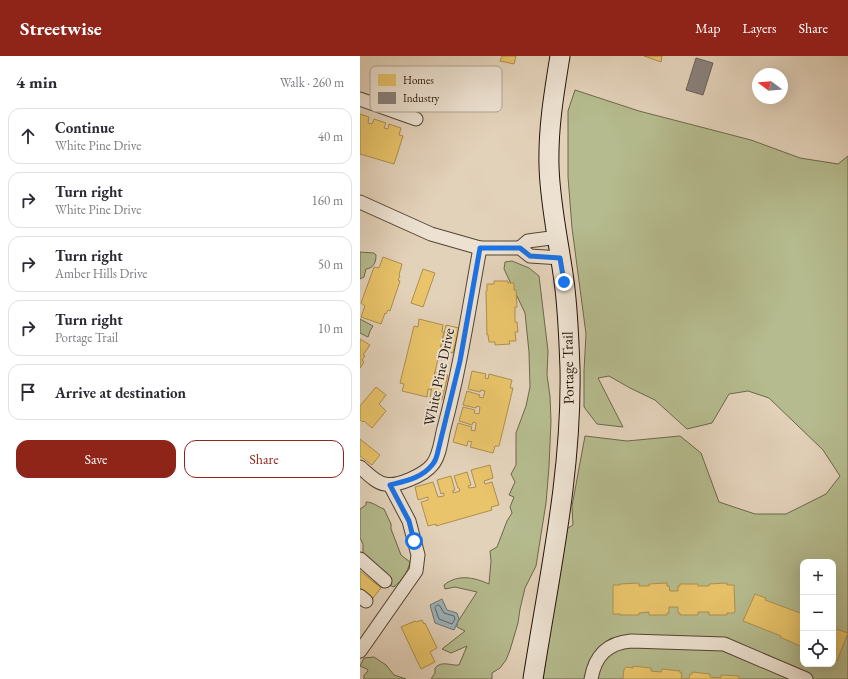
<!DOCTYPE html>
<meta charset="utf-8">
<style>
body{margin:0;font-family:"EB Garamond",serif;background:#f7f7f7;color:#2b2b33}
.controls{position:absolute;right:12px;bottom:12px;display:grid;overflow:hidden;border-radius:8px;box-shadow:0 4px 16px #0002}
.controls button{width:36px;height:36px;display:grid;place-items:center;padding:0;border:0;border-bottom:1px solid #e1e1e2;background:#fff;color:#2b2b33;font:20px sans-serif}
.compass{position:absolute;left:392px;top:12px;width:36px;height:36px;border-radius:50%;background:#fff;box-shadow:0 4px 16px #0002;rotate:286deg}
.stop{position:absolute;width:12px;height:12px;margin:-9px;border:3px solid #1a73e8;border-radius:50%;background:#fff}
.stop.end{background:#1a73e8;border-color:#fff;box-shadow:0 1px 4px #0008}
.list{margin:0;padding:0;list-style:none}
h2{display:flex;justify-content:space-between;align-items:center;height:52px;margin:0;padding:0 16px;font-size:17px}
h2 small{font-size:13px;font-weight:400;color:#7c7c81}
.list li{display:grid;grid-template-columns:26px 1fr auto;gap:12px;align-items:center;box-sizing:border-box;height:56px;margin:0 8px 8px;padding:0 8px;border:1px solid #e1e1e2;border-radius:12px}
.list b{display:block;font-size:15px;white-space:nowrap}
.list p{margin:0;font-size:13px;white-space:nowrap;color:#7c7c81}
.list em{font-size:13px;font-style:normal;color:#7c7c81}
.actions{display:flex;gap:8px;padding:12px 16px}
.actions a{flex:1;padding:9px 0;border:1px solid #8f2418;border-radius:12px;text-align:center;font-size:14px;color:#8f2418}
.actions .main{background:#8f2418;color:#fff}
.icon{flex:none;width:22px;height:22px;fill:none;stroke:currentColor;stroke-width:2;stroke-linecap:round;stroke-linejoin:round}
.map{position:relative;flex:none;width:488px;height:623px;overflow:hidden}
header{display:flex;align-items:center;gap:24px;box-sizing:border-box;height:56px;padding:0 20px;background:#8f2418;color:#fff}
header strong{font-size:19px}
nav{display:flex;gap:22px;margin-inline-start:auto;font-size:14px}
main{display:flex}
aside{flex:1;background:#fff}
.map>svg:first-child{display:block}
</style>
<header>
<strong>Streetwise</strong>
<nav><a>Map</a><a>Layers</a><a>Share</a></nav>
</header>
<main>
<aside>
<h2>4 min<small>Walk · 260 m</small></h2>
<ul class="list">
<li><svg class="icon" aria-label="ahead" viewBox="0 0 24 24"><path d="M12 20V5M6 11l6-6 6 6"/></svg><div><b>Continue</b><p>White Pine Drive</p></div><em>40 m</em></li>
<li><svg class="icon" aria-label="right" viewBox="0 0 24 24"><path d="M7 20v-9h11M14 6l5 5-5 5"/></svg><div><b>Turn right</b><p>White Pine Drive</p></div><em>160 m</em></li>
<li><svg class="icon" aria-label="right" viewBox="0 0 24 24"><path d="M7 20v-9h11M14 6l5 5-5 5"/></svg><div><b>Turn right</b><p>Amber Hills Drive</p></div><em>50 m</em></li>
<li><svg class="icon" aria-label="right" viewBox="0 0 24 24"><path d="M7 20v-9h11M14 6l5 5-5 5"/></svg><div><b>Turn right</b><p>Portage Trail</p></div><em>10 m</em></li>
<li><svg class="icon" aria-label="arrive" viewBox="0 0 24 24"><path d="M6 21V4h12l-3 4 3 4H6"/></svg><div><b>Arrive at destination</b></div></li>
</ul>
<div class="actions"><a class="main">Save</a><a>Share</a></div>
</aside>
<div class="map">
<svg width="488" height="623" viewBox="0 0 488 623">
<rect width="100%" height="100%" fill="#e3d2ba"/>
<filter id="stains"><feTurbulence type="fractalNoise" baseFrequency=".005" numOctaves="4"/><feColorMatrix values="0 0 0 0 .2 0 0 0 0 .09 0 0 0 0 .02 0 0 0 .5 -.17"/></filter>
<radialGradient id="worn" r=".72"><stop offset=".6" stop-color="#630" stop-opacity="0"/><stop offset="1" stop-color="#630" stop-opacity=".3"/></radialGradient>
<g fill="#b5bb8e" stroke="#6c684a" fill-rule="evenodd">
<path d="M215,34L279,55L391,84L440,102L478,108L488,100V623H183L205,474L213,469L212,450L225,380L267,385L320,380L341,397L359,446L395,458H426L466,438L480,420L463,394L409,342L388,335L369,338L352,367L327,373L295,344L270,332L249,320L238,322L263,371L237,368L224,351V315L226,278L212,172L208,121V55ZM443,506H473V608H443Z"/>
<path d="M0,196L14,197L16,199C16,206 14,212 6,213L4,221L0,223Z"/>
<path d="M152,205L169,212L179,220L188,295L187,319L190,340L191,365L189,411L186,447L176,510L165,532L160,553L158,567L150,594L146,604L140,612L132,617V623H71L75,617V612C82,604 90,610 99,609L107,590L91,597L82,593L105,575L97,571V567L117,536L95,531L85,533L84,529C98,518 113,521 129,528L131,505L130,495L137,491L147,465L152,457L150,451L154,441L149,439L155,426L151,418L156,409V377L166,350L170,331L169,296L165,257L144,213L145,206Z"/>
<path d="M0,263L13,270L10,275L8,281L0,277Z"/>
<path d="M6,446C13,446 18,451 24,453L31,468V473L41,499L50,506C48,516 42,524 34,531L29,529L3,497V488L0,482V453L6,449Z"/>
<path d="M14,601L26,609L34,619L46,623H4V619L8,615L7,613L0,610L4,602Z"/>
</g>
<path fill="#9cb4bc" stroke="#6c7473" d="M82,543L87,554L97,557L99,563L94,574L75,567L70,549Z"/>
<g fill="#e9c46a" stroke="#ae8f4c">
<path d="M142,0H156L154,8L140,5Z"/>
<path d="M284,0H302L301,6Z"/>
<path d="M0,58L9,61L8,67L12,68L14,63L26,67L24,72L28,73L29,68L41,72L39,79L43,80L34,108L0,98Z"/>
<path d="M23,201L42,208L39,219L40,220L38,224L40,225L30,255L28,254L26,258L25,257L21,268L1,261L5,250L1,247L14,211L19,212Z"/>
<path d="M63,213L75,217L63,251L51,247Z"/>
<path d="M134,225H148V227H154V234H156L157,251H155V266H157L158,276H155L156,285H149L150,288L135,289V286H129L128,279H127L126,235H127V228H134Z"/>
<path d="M59,263L83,269L82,276H84L71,334L68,333L67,341L42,335L44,328L40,327L54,270L58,271Z"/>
<path d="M86,269L99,272L93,297L80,294Z"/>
<path d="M0,283L10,289L3,299L5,300L2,304L4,306L0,312Z"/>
<path d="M112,315L126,318L125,322L128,323L129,318L152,324L150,332H153L139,390H135L133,397L110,391L112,386L108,385L107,390L93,386L98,367L112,371L111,374L115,375L116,367L113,366L112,369L99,365L103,351L115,354L114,357L119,358L120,351L117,350L116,352L103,349L107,335L120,339L119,341L123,342L125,335L121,334L120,336L108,333Z"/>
<path d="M75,316L88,319L82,344L70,341Z"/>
<path d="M16,331L26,339L19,348L26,355L12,372L4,365L3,366L0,364V350Z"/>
<path d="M0,383L20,399L12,409L0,400Z"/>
<path d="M130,409L133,422L124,425L125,428L132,426L139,449L131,451L132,454L76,470V468L68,470L61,446L68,444V441L58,444L55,431L73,426L78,441L84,440V437L81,438L77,424L91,420L95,434H93V437L100,435L99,432H98L94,420L107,416L111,429L108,430L109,432L116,431L111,414Z"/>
<path d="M0,515L21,532L13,542L0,532Z"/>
<path d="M279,527V530H289V528L307,527V530H309L310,535H318V530H320V528H338V530H349V528L367,527V529H374L375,555L374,557H367V559H349V556H338V559H320V557H318V551H309V557H307V559H289V556L279,557V559H260V558H253V529H260V528Z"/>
<path d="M395,538L406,542L405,544L443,558V590L441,589L440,590L420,581L421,580L383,565Z"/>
<path d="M62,564L64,568L65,567L77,592L70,596L75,606L61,613L41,571L55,565L56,566Z"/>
<path d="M473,572L488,577L477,605L473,603Z"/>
<path d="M273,610L291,612V615L301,616L302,613L320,615V617H322L321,622L329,623L330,618H332V616L350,618V621L361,622V619L379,620V623H383H263L264,613L266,611L273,612Z"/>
</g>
<path fill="#8a817c" stroke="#6b6059" d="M336,2L353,7L343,39L326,34Z"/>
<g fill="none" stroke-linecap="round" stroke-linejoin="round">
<path stroke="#606461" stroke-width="1" d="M78,549L80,550L84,557L94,560L95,563L92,568L79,563L75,552Z"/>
<defs>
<g id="street">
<path d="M0,43L56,63"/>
<path d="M0,146L71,178L120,192H160L170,200L201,202"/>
<path d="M160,192L168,185L198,181"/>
<path d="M0,411C7,417 16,427 25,428C37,431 64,419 72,409C80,400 81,383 84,372C100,313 109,252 120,192"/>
<path d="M0,503L25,525"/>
<path d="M0,540L6,545"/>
<path d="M0,595L56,515L58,499L49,465L30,429"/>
<path d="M231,623C235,600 247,587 271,585L364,588L446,623"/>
</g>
<path id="secondary" d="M173,623C189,520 212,418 210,313C209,284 208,254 204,225C199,187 190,149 189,110C188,72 194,37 200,0"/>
</defs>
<use href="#street" stroke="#544433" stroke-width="15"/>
<use href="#secondary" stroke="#241406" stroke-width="21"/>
<use href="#street" stroke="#ede2d2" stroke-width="13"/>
<use href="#secondary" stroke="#ede2d2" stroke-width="19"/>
</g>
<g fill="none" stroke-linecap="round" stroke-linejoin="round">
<path stroke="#1a73e8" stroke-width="5" d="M54,485L49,465L30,429C45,425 62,422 72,409C75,406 77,400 78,395L100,305L120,192H160L170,200L200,202L204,226"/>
</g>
<g text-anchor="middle" stroke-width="4" stroke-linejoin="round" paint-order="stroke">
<g font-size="15" fill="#241406" stroke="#ede2d2">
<text transform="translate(208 312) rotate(-91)" y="5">Portage Trail</text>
<text transform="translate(79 321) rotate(-78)" y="5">White Pine Drive</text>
</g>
</g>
<rect x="10" y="10" width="132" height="46" rx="6" fill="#ede2d2" stroke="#b1a495" stroke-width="1"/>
<rect x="18" y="18" width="18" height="12" fill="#e9c46a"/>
<rect x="18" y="36" width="18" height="12" fill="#8a817c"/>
<g font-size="11" fill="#241406">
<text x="43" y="28">Homes</text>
<text x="43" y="46">Industry</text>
</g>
<rect width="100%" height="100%" filter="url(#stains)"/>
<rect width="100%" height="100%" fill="url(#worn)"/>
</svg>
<div class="controls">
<button>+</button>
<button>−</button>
<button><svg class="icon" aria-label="locate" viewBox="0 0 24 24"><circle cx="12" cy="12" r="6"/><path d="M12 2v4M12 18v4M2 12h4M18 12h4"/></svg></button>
</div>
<svg class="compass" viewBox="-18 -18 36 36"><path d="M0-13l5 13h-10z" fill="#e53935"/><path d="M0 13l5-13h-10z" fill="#7c7c81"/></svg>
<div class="stop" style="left:54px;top:485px"></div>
<div class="stop end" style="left:204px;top:226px"></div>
</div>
</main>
